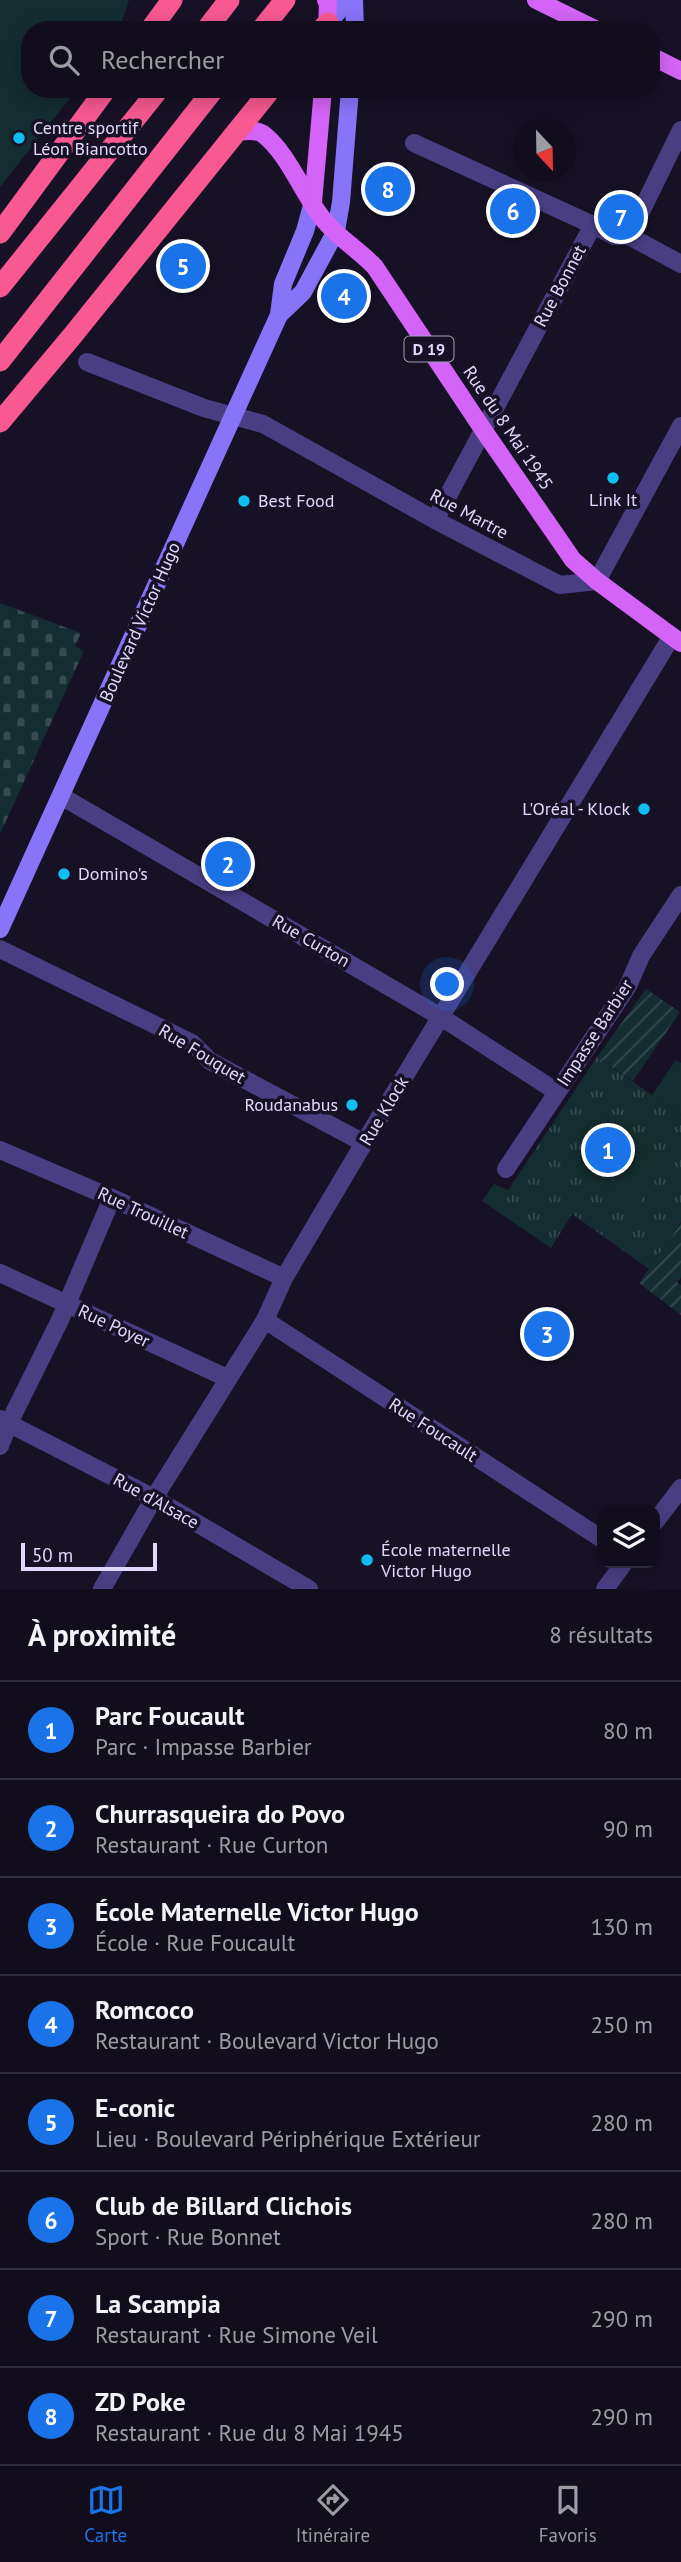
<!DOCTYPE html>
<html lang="fr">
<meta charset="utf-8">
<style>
body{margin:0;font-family:"PT Sans",sans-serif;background:#1a1625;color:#f1f3f6}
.controls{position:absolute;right:21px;bottom:21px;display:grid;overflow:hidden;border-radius:14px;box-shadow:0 4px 18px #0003}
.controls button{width:63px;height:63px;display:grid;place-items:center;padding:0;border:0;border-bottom:2px solid #302d3b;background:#110d1c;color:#f1f3f6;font:35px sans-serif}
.compass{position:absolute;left:513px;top:119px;width:63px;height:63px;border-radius:50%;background:#110d1c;box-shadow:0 4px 18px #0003;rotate:158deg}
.scale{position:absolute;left:21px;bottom:18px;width:136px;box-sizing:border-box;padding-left:7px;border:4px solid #e1d8fd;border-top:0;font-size:19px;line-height:24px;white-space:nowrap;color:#e1d8fd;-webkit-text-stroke:5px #171126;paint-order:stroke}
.you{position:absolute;left:448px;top:985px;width:24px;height:24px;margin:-18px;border:5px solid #fff;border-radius:50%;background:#1a73e8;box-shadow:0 0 0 10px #1a73e833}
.badge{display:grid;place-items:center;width:46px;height:46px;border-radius:50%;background:#1a73e8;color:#fff;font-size:23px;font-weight:700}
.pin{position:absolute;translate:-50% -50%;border:4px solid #fff;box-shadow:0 2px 7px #0006}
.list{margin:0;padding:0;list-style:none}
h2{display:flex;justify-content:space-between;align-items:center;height:91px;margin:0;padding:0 28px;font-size:30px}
h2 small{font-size:23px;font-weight:400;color:#9c9ca3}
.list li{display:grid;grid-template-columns:46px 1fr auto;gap:21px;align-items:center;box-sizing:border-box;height:98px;padding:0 28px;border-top:2px solid #302d3b}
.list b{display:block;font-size:26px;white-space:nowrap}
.list p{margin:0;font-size:23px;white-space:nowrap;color:#9c9ca3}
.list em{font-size:23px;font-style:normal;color:#9c9ca3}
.icon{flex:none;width:38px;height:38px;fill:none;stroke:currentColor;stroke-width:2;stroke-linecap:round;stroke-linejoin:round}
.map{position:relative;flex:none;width:681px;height:1589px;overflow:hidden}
.search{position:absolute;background:#110d1c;box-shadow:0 4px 18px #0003;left:21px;right:21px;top:21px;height:77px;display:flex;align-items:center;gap:18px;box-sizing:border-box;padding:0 24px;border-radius:28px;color:#9c9ca3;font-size:26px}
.sheet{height:875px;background:#110d1c}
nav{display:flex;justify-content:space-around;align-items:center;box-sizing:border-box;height:98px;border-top:2px solid #302d3b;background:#110d1c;font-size:19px;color:#9c9ca3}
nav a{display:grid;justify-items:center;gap:4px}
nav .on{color:#1a73e8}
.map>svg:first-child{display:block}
</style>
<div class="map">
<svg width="681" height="1589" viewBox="0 0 681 1589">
<defs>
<pattern id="cemetery-stones" width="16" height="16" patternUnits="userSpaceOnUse" patternTransform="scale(1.75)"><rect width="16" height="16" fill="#142d30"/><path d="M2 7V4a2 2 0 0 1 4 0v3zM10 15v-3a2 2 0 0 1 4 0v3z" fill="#364b4f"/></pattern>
<pattern id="park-tufts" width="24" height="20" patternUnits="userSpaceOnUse" patternTransform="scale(1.75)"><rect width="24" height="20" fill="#142d30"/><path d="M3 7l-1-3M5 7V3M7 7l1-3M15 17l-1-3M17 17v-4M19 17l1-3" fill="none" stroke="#364b4f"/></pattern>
<pattern id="garden-furrows" width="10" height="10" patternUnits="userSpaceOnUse" patternTransform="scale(1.75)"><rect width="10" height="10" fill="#142d30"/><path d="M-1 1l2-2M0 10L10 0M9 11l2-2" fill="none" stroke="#364b4f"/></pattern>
</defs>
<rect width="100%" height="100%" fill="#171126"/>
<path fill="url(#cemetery-stones)" d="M0,603L81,633L75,646L84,651L0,834Z"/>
<path fill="url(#park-tufts)" d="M597,1057L681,1115V1222L649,1269L572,1214L551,1248L482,1201L494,1184L508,1190Z"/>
<g fill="url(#garden-furrows)">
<path d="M646,989L680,1012L633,1081L597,1057Z"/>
<path d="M681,1223V1277L677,1282L681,1285V1315L639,1283Z"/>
</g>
<g fill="#142d30">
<path d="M0,0H129L119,30H30V89H77L0,187Z"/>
<path d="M676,1060L681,1063V1115L652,1095Z"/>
<path d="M635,1149L663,1169L628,1217L601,1198Z"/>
</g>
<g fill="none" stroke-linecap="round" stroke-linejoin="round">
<g stroke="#4a3e82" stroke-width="18">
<path d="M414,143L593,225L435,520"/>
<path d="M593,225L614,236H629L681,264"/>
<path d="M629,236L681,130"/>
<path d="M87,362L204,408L263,424L435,520L560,585L597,581L681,426"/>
<path d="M61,796L441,1017L557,1092"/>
<path d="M0,949L192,1043L210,1061L364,1143"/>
<path d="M0,1150L112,1198L284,1278"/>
<path d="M506,1169L628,986L641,956L681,895"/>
<path d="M0,1273L227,1378"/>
<path d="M265,1320L602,1539"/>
<path d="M0,1419L154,1498L309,1589"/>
<path d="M0,1446L9,1423L60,1320L112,1198"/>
<path d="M655,1522L681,1488"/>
<path d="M102,1589L154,1498L265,1320L284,1278L364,1143L672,636"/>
<path d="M605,1589L624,1563"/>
</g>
<g stroke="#8874f8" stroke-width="18">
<path d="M354,0L355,30"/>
<path d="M328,23L348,0"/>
<path d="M279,315L303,292L336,231L341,202L350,89"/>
<path d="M0,929L279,315L283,284L305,231L313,202"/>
</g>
<g stroke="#d364f7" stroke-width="18">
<path d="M326,0L328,4L327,30"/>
<path d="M536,0L597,30"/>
<path d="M651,56L681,71"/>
<path d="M236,132C245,131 255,129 263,134C288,153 304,196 323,219C337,237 359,250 375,267L484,431L573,560L597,581L681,643"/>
<path d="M313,202L323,89"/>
</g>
<g stroke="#f75990" stroke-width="21">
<path d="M150,30L172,0"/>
<path d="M206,30L229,0"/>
<path d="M321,30L328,23"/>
<path d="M0,233L106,89"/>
<path d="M0,422L73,335L271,89"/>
</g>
<g stroke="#f75990" stroke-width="21">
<path d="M261,30L285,0"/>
<path d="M0,287L159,89"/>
<path d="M0,361L214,89"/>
</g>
</g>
<g fill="#0ebef3" stroke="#171126" stroke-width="2.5">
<circle cx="19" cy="138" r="7"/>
<circle cx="613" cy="478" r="7"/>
<circle cx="244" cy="501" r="7"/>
<circle cx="644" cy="809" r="7"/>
<circle cx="64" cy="874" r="7"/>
<circle cx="352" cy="1105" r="7"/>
<circle cx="367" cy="1560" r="7"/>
</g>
<g text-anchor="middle" stroke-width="7" stroke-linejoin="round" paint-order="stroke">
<rect fill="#171126" stroke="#a49cbc" stroke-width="2" x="404.5" y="336.5" width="49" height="25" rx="5"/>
<g font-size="16" font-weight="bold" fill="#e1d8fd">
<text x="429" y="355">D 19</text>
</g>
<g font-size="18" fill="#e1d8fd" stroke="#171126" text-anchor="start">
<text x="33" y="134">Centre sportif<tspan x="33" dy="21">Léon Biancotto</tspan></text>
<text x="613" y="506" text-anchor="middle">Link It</text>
<text x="258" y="507">Best Food</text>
<text x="630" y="815" text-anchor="end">L'Oréal - Klock</text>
<text x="78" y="880">Domino's</text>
<text x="338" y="1111" text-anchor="end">Roudanabus</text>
<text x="381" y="1556">École maternelle<tspan x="381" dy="21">Victor Hugo</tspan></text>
</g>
<g font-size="18" fill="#e1d8fd" stroke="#171126">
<text transform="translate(560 286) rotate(-62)" y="6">Rue Bonnet</text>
<text transform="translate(508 428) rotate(56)" y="6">Rue du 8 Mai 1945</text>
<text transform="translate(469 514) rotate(28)" y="6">Rue Martre</text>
<text transform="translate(140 622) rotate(-66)" y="6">Boulevard Victor Hugo</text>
<text transform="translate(311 941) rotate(30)" y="6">Rue Curton</text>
<text transform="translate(595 1033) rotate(-57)" y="6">Impasse Barbier</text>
<text transform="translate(202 1054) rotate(31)" y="6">Rue Fouquet</text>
<text transform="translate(384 1111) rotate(-59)" y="6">Rue Klock</text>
<text transform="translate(143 1213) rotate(25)" y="6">Rue Trouillet</text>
<text transform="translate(114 1326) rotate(25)" y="6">Rue Poyer</text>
<text transform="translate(433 1430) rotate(33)" y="6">Rue Foucault</text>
<text transform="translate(156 1501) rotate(29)" y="6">Rue d'Alsace</text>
</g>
</g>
</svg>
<div class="controls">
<button><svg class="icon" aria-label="layers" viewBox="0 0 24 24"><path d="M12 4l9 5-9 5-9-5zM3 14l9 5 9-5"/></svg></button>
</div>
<svg class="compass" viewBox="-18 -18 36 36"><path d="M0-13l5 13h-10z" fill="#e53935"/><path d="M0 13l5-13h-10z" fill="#9c9ca3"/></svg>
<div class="scale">50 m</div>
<div class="you"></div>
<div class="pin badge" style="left:608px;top:1150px">1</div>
<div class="pin badge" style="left:228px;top:864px">2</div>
<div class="pin badge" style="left:547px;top:1334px">3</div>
<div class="pin badge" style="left:344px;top:296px">4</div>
<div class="pin badge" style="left:183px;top:266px">5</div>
<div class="pin badge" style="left:513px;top:211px">6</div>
<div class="pin badge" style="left:621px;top:217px">7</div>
<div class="pin badge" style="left:388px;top:189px">8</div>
<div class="search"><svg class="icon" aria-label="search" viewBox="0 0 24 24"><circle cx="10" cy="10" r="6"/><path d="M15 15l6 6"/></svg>Rechercher</div>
</div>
<section class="sheet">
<h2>À proximité<small>8 résultats</small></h2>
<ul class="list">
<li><span class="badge">1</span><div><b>Parc Foucault</b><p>Parc · Impasse Barbier</p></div><em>80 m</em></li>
<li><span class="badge">2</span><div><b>Churrasqueira do Povo</b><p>Restaurant · Rue Curton</p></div><em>90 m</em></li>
<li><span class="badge">3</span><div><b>École Maternelle Victor Hugo</b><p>École · Rue Foucault</p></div><em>130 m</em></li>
<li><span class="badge">4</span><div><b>Romcoco</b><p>Restaurant · Boulevard Victor Hugo</p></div><em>250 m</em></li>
<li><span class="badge">5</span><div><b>E-conic</b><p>Lieu · Boulevard Périphérique Extérieur</p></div><em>280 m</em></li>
<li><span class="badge">6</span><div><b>Club de Billard Clichois</b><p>Sport · Rue Bonnet</p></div><em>280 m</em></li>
<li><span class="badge">7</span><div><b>La Scampia</b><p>Restaurant · Rue Simone Veil</p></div><em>290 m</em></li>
<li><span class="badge">8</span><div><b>ZD Poke</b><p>Restaurant · Rue du 8 Mai 1945</p></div><em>290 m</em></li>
</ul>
</section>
<nav>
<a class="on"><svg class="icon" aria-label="map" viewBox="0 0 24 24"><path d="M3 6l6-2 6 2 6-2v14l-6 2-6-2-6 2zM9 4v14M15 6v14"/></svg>Carte</a>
<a><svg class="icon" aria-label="directions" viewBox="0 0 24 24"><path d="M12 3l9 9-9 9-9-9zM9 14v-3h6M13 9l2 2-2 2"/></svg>Itinéraire</a>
<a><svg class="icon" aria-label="saved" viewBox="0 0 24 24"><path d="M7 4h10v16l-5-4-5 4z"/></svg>Favoris</a>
</nav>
